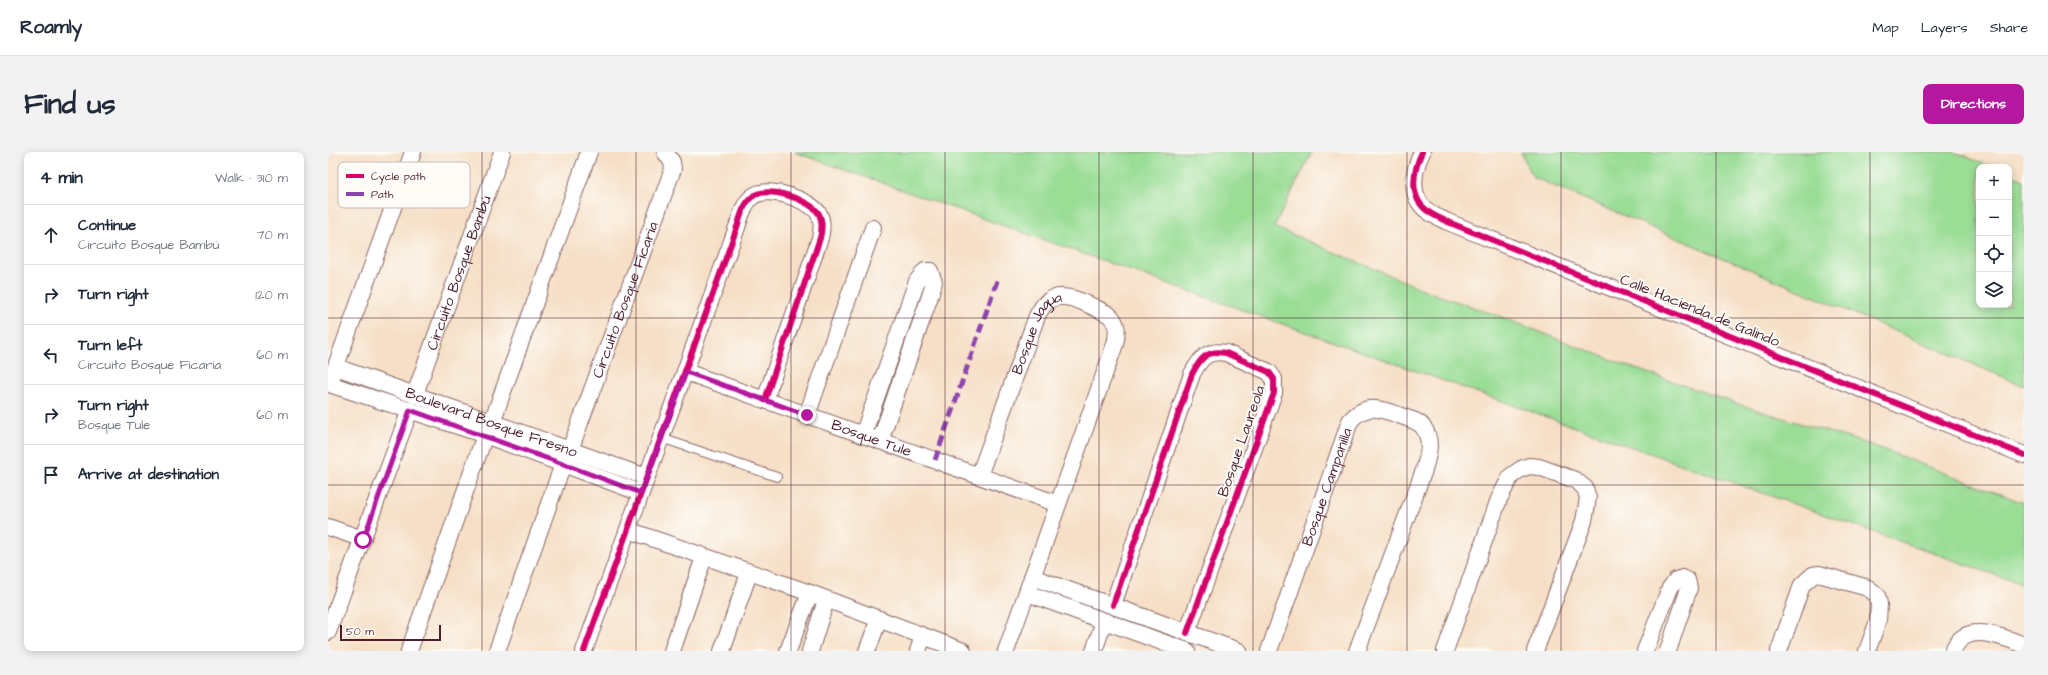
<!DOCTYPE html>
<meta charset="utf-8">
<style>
body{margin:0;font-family:"Architects Daughter",sans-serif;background:#f2f2f3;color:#1f2937}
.controls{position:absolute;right:12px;top:12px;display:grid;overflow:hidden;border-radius:8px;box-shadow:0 2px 10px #0003}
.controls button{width:36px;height:36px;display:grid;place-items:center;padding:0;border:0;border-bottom:1px solid #e0e1e3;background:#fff;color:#1f2937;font:20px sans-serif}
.scale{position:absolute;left:12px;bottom:10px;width:101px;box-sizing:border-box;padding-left:4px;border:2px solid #4a1f2b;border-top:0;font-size:11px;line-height:14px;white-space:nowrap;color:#4a1f2b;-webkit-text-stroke:3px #fdfcf7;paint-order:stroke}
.stop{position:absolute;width:12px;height:12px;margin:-9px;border:3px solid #b5179e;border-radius:50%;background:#fff}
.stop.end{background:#b5179e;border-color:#fff;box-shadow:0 1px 4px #0008}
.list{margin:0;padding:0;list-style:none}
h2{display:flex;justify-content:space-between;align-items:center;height:52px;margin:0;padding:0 16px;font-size:17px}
h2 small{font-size:13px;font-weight:400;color:#747a83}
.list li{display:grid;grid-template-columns:26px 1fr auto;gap:12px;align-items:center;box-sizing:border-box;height:60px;padding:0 16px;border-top:1px solid #e0e1e3}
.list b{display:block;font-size:15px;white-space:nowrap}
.list p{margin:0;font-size:13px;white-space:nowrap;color:#747a83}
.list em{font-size:13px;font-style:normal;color:#747a83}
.icon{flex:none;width:22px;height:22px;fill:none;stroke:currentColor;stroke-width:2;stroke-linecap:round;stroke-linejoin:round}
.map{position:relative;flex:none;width:1696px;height:499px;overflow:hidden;border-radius:8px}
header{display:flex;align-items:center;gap:24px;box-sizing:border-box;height:56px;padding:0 20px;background:#fff;border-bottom:1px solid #e0e1e3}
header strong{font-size:19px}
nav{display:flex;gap:22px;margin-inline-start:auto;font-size:14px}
.intro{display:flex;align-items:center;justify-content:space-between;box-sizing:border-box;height:96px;padding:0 24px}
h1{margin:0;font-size:28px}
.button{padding:10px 18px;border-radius:8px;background:#b5179e;color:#fff;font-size:14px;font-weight:700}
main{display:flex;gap:24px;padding:0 24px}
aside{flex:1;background:#fff;border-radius:8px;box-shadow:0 2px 10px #0003}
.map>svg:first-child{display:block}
</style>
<header>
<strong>Roamly</strong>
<nav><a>Map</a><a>Layers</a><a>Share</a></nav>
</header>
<div class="intro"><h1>Find us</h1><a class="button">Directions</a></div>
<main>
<aside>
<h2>4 min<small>Walk · 310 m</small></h2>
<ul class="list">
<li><svg class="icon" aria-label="ahead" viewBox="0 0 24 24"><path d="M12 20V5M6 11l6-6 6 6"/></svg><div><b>Continue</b><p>Circuito Bosque Bambú</p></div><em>70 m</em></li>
<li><svg class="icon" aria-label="right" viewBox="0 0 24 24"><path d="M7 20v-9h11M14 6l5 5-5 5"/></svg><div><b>Turn right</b></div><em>120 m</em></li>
<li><svg class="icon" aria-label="left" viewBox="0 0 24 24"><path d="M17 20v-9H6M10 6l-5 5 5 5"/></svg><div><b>Turn left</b><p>Circuito Bosque Ficaria</p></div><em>60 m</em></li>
<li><svg class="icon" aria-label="right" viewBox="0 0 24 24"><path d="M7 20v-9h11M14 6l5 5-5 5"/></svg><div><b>Turn right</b><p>Bosque Tule</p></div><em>60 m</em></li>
<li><svg class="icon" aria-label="arrive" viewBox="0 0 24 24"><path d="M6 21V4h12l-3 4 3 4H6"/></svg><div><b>Arrive at destination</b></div></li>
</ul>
</aside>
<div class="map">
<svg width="1696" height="499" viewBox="0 0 1696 499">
<rect width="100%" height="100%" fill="#fdfcf7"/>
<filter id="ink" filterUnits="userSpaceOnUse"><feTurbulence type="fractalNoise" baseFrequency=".025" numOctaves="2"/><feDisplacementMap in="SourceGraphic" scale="8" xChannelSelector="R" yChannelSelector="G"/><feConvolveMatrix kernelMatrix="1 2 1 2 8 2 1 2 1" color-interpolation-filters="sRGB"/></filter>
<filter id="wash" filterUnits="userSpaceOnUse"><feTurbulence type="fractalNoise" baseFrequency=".012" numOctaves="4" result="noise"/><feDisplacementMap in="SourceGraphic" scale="16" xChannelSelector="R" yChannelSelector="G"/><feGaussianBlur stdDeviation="0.9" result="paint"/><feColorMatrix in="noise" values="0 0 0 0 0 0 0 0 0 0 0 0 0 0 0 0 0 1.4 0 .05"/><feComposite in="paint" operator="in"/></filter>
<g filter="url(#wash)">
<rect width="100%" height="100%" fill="#f6dfc6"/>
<g fill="#9add95" stroke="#727e60">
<path d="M466,0H984L946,75L1109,143L1168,163L1305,216L1416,254L1543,293L1696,351V433Z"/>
<path d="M1193,0H1627L1663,15H1651V153H1681V22L1696,28V234L1205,25Z"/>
</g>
</g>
<g filter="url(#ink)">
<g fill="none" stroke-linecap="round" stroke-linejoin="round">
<defs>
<path id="service" d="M333,286L449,325"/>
<g id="minor">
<path d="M1094,0C1085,19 1080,46 1101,60C1106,64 1114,67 1120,70L1696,303"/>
<path id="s1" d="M8,215L318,325"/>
<path id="s2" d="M358,220L730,352"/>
<path d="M4,225L85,0"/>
<path d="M1,232L157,283L313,341"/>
<path id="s3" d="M87,242L174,0"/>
<path d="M479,263L545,76"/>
<path d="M164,270L261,0"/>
<path d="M535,283L589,129L597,119H602L606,130L603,141L552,289"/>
<path id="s4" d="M242,298L345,17L344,10L337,0"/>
<path id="s5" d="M651,324L709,164C712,159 715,152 720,149C737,137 764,155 780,162C790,170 790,180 787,192L678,499"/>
<path d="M0,375L35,387"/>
<path d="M300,378L482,441L635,499"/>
<path d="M704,425L911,499"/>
<path d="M699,441L859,499"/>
<path d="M785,453L864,222C872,207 879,197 898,201L941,220L946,227V241L859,481"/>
<path d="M0,480L82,258"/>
<path d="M81,499L157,283"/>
<path d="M169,499L235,312"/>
<path d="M256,499L408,78C412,67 415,52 424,45C438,32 483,48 491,62C495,70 494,78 492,86L437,248"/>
<path d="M344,499L376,405"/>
<path d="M394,499L421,421"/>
<path d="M460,499L482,441"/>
<path d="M482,499L498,448"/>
<path d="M539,499L551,467"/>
<path d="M590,499L595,484"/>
<path d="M766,499L776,469"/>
<path id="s6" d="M941,499L1022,269C1039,249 1055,258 1076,265C1083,268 1091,269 1095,275C1105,288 1100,304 1096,318L1029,499"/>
<path d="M1117,499L1171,347L1183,324L1193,317L1201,314L1211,315L1247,328L1257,336L1260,346L1256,369L1207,499"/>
<path d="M1317,499L1342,436L1348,428L1354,426L1359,428L1361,436L1340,499"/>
<path d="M1451,499L1474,433L1485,423L1491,422L1540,436L1549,443L1551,452L1550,469L1539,499"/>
<path d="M1625,499C1636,468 1675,485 1696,493"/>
</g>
</defs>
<use href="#service" stroke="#866261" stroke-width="10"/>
<use href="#minor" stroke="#866261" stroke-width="18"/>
<use href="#service" stroke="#fff" stroke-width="8"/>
<use href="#minor" stroke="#fff" stroke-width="16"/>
<path stroke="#8e44ad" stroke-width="5" stroke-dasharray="10 5" stroke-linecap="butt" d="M607,308L670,126"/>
<defs>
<g id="cycleway">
<path d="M1094,0C1085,19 1080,46 1101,60C1106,64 1114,67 1120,70L1696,303"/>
<path d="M785,453L864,222C872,207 879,197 898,201L941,220L946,227V241L859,481"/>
<path d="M256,499L408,78C412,67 415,52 424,45C438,32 483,48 491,62C495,70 494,78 492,86L437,248"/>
</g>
</defs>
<use href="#cycleway" stroke="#fdfcf7" stroke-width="8"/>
<use href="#cycleway" stroke="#d6006c" stroke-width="6"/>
</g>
</g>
<g fill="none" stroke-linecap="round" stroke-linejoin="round" filter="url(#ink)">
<path stroke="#b5179e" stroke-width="5" d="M35,388L82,258L235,312L313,341L358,220L479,263"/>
</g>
<path fill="none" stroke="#4a1f2b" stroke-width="1" stroke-opacity="0.55" d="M154,0V499M308,0V499M463,0V499M617,0V499M771,0V499M925,0V499M1079,0V499M1233,0V499M1388,0V499M1542,0V499M0,166H1696M0,333H1696"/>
<g text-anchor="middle" stroke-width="4" stroke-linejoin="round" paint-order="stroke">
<g font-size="15" fill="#4a1f2b" stroke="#fdfcf7">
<text dy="5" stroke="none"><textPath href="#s3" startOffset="129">Circuito Bosque Bambú</textPath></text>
<text dy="5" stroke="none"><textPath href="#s4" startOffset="160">Circuito Bosque Ficaria</textPath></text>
<text transform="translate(1372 158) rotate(22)" y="5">Calle Hacienda de Galindo</text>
<text dy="5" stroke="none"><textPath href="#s5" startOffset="156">Bosque Jagua</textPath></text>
<text dy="5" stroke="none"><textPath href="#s1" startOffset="165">Boulevard Bosque Fresno</textPath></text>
<text dy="5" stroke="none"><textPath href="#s2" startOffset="197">Bosque Tule</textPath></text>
<text transform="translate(913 289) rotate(-71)" y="5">Bosque Laureola</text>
<text dy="5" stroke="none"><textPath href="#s6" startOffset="174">Bosque Campanilla</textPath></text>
</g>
</g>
<rect x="10" y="10" width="132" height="46" rx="6" fill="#fdfcf7" stroke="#c7baba" stroke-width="1"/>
<rect x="18" y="22" width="18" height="4" fill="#d6006c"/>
<rect x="18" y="40" width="18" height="4" fill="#8e44ad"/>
<g font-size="11" fill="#4a1f2b">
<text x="43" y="28">Cycle path</text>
<text x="43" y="46">Path</text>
</g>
</svg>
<div class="controls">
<button>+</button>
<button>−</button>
<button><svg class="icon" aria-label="locate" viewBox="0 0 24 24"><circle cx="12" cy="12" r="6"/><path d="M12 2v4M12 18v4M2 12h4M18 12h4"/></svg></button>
<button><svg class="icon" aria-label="layers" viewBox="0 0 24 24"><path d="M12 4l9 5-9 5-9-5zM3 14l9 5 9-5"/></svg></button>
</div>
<div class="scale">50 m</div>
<div class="stop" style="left:35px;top:388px"></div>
<div class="stop end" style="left:479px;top:263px"></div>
</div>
</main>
